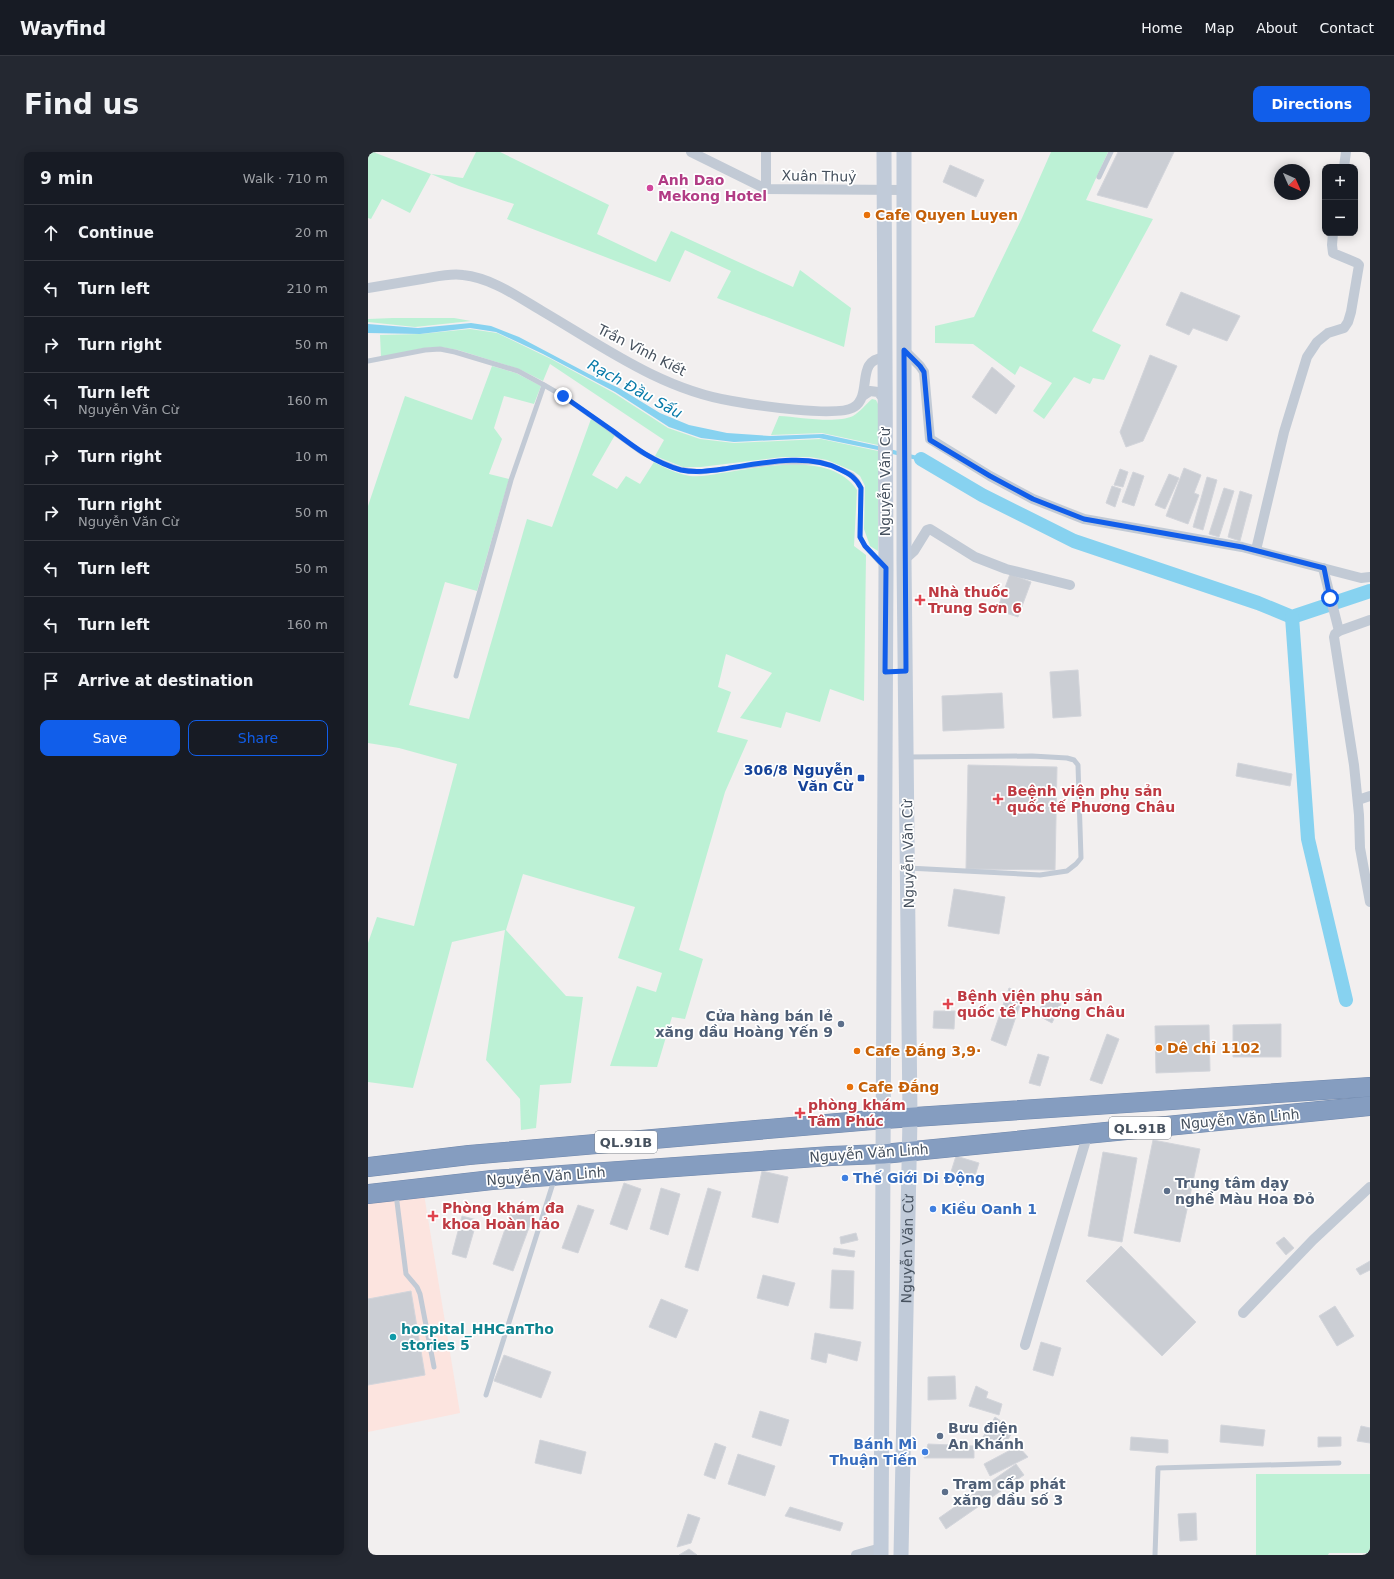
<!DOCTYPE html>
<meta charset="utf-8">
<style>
body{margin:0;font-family:"DejaVu Sans",sans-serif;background:#242831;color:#f1f3f6}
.controls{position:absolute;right:12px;top:12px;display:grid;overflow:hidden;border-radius:8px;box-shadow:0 2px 10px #0003}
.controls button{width:36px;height:36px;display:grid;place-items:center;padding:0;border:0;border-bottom:1px solid #363941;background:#171b24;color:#f1f3f6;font:20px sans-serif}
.compass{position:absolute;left:906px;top:12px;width:36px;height:36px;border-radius:50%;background:#171b24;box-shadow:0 2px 10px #0003;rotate:135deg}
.stop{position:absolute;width:12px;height:12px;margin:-9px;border:3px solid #115eea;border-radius:50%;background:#fff}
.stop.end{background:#115eea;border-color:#fff;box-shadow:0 1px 4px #0008}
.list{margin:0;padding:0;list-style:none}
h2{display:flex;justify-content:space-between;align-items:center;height:52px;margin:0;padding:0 16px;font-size:17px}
h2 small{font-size:13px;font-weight:400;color:#9ea1a6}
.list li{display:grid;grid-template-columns:26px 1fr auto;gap:12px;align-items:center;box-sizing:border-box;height:56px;padding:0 16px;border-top:1px solid #363941}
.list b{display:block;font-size:15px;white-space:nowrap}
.list p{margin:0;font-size:13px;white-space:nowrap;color:#9ea1a6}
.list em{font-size:13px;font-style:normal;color:#9ea1a6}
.actions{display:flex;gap:8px;padding:12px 16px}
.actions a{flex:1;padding:9px 0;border:1px solid #115eea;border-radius:8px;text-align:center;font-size:14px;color:#115eea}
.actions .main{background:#115eea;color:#fff}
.icon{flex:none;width:22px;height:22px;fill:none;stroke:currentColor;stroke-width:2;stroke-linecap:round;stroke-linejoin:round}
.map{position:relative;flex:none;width:1002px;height:1403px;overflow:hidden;border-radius:8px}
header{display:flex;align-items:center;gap:24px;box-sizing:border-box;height:56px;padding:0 20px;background:#171b24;border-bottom:1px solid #363941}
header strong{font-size:19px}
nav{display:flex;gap:22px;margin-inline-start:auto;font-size:14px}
.intro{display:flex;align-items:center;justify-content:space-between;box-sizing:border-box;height:96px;padding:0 24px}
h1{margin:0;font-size:28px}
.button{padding:10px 18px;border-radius:8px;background:#115eea;color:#fff;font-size:14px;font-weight:700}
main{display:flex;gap:24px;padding:0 24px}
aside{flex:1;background:#171b24;border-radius:8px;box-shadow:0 2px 10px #0003}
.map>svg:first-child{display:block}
</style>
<header>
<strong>Wayfind</strong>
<nav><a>Home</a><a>Map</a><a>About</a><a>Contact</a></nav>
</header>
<div class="intro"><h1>Find us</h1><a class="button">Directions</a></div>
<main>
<aside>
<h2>9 min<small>Walk · 710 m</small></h2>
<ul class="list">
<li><svg class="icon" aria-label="ahead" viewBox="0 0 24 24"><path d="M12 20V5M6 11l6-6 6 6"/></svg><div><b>Continue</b></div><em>20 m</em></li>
<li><svg class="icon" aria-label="left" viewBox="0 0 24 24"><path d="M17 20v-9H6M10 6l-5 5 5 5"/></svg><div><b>Turn left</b></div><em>210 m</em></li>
<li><svg class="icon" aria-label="right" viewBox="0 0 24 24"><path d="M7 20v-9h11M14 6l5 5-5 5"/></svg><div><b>Turn right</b></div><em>50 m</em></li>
<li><svg class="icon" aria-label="left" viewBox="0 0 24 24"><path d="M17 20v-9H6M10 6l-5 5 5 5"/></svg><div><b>Turn left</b><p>Nguyễn Văn Cừ</p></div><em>160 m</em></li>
<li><svg class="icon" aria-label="right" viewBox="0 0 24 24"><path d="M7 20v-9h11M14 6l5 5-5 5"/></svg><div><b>Turn right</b></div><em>10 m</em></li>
<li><svg class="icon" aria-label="right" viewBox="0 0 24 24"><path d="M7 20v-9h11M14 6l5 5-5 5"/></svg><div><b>Turn right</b><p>Nguyễn Văn Cừ</p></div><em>50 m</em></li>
<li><svg class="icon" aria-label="left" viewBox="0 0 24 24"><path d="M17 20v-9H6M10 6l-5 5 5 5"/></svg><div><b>Turn left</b></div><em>50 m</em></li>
<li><svg class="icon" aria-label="left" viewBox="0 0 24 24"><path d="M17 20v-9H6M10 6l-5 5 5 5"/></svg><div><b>Turn left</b></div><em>160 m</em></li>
<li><svg class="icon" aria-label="arrive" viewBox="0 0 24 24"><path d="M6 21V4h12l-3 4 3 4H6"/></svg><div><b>Arrive at destination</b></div></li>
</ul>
<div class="actions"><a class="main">Save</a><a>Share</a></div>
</aside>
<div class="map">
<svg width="1002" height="1403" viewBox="0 0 1002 1403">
<rect width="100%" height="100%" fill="#f2efef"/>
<path fill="#fce4df" d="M56,1042L92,1261L0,1280V1050Z"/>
<g fill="#bcf1d5">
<path d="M0,0H5L63,22L95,26L108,0H132L241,53L229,82L288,110L303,79L425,135L432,118L483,156L476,195L349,146L363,119L317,98L302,130L139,67L146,52L91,34L63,22L42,61L14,47L3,67L0,66Z"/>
<path d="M683,0H740L718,48L785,67L724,179L753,193L736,228L725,226L722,232L706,225L676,267L665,259L684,231L652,214L647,223L605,192L567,191V174L606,165L654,66Z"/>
<path d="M25,166H86L103,169L47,175L0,170V167Z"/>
<path d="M102,177L129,181L183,207L246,241L300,276L332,287L366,291L453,287L510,299V399L502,394L496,377L497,334L492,324L485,319L459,308L442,305H414L333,315H315L287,304L296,288L182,212L175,229L151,217L90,198L73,195L56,196L13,205L12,183L52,182Z"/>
<path d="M124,214L148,221L173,234L166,252L136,244L126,276L134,287L121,322L141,327L109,439L77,430L41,553L101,567L159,367L184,375L223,267L247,283L224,323L249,337L258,324L272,332L286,310C297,316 309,322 322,324C332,325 343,323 353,321C392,316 462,298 489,338L486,394L498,403L496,549L462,537L452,570L418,560L413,576L372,566L404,521L358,502L350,535L363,540L349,580L380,588L357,640L311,798L335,807L317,867L304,865L289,915L242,914L269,834L288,840L294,821L250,806L267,755L155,722L138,778L198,844L215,845L203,931L172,933L168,976L153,978L152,947L118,908L137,778L84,790L45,936L0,930V791L9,765L46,774L89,612L31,596L0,591V354L37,244L104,268Z"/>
<path d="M504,247L508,248L510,252V293L454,281L403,283L411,264C432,265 467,272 485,264C492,260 498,252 504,247Z"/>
<path d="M888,1322H1002V1401H961L960,1403H888Z"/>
</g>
<path fill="#87d2f0" d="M103,171L123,174L151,185L221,222L251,236L292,261L321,273L359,281L402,284L455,282L510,294V298L451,286L366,290L333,286L301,275L247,240L175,202L128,180L102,176L52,182L0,181V172L50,176Z"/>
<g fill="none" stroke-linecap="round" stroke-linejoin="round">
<path stroke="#87d2f0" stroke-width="4" d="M521,299L553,307"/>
<g stroke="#87d2f0" stroke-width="14">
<path d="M553,307L614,343L706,389L890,451L924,465L1002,439"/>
<path d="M924,465L940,687L978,848"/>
</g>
</g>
<g fill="#cbced4" stroke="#d3d5db">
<path d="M750,0H806L779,56L729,43Z"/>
<path d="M582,13L616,28L608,45L575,30Z"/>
<path d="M813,140L872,164L859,189L825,176L821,183L798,173Z"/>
<path d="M782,203L809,214L775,289L758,295L752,280Z"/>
<path d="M624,215L647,234L628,262L604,245Z"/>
<path d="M816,316L833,323L826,341L831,343L820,372L798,364Z"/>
<path d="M752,317L760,320L755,335L746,333Z"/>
<path d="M765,320L776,324L766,354L754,350Z"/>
<path d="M801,322L811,326L797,357L787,353Z"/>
<path d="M839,325L849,328L835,378L825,375Z"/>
<path d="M744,334L753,337L747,355L738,351Z"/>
<path d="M856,336L866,339L851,385L841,382Z"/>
<path d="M872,339L884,343L872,389L860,385Z"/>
<path d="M642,422L663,430L650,465L629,458Z"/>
<path d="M710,518L713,564L685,566L682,520Z"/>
<path d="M634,541L636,576L575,579L574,544Z"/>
<path d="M870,611L924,622L922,634L868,624Z"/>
<path d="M600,613L689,615L687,718L598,717Z"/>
<path d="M586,737L637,745L631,782L580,774Z"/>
<path d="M641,836L656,841L638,894L623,888Z"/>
<path d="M678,844L693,852L684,871L669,863Z"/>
<path d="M566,859H587L586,877L565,876Z"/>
<path d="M913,872V905H865V873Z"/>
<path d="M841,873L842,919L788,921L787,874Z"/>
<path d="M739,882L751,887L734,932L722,928Z"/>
<path d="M670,902L681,905L672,934L661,931Z"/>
<path d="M785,988L832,997L812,1090L766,1081Z"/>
<path d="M735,1000L769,1006L754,1090L720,1084Z"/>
<path d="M588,1004L611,1011L605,1030L582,1023Z"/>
<path d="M394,1019L420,1025L410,1071L384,1065Z"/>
<path d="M256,1031L273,1037L259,1078L242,1072Z"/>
<path d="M293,1036L312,1042L300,1083L282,1077Z"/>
<path d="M340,1036L353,1040L330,1119L317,1115Z"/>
<path d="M210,1053L226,1058L210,1101L194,1096Z"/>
<path d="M145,1054L166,1062L145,1119L125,1112Z"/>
<path d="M94,1064L109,1068L98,1106L84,1102Z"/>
<path d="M488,1081L490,1088L473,1092L472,1085Z"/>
<path d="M916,1085L926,1096L918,1103L908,1091Z"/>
<path d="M753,1094L828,1170L794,1204L718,1129Z"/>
<path d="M466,1096L487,1099L486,1105L465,1102Z"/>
<path d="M1002,1109V1118L992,1123L988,1117Z"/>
<path d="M464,1118L486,1119L485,1157L462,1156Z"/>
<path d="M395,1123L427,1131L420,1154L389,1146Z"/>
<path d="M43,1139L57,1223L0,1233V1147Z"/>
<path d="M293,1147L320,1158L308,1186L281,1175Z"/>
<path d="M967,1154L986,1184L969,1194L951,1164Z"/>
<path d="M447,1181L493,1190L489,1209L460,1201L458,1211L443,1207Z"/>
<path d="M673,1190L693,1196L685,1224L665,1218Z"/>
<path d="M136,1203L183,1220L173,1246L126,1229Z"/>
<path d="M587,1224L588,1247L560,1248V1225Z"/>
<path d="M608,1234L620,1240L618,1246L634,1252L631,1263L601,1254Z"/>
<path d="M392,1259L421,1268L413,1294L384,1285Z"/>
<path d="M627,1265L646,1278L635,1295L615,1285Z"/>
<path d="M853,1273L897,1278L895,1294L852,1290Z"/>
<path d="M993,1274L1002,1276V1291L989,1289Z"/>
<path d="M763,1285L800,1288V1301L762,1298Z"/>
<path d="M950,1285H973V1294L950,1295Z"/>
<path d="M172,1288L218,1300L213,1322L167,1311Z"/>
<path d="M347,1291L358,1295L347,1327L336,1323Z"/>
<path d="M560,1292L606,1294V1306H556Z"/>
<path d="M650,1294L660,1305L622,1324L616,1312Z"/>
<path d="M370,1302L407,1314L397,1344L360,1332Z"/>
<path d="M648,1312L656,1323L578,1377L571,1366Z"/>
<path d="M422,1355L475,1371L472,1379L417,1364Z"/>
<path d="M828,1361L829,1388L812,1389L810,1362Z"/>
<path d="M320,1362L332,1366L323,1391L309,1395Z"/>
<path d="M321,1397L329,1403H311Z"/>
</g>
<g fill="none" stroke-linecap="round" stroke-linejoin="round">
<defs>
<g id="highway">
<path d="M0,1015L101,1003L516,967L1002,935"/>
<path d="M0,1042L124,1028L463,1004L515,1002L1002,954"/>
</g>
</defs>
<use href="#highway" stroke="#7088ac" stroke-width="20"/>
<g stroke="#c2cad5" stroke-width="5">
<path d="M731,25L743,0"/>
<path d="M0,209L57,198L72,197L87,200L150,219L176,233L195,244L273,300L291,309L311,317L332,320L411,310H452L465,314L484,323L490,330L493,336L492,385L497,394L514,413"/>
<path d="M88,524L143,328L176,233"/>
<path d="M540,605L664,604L699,606L706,608L710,613L713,706L708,712L699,719L672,723L540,716"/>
<path d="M28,1042L38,1122L49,1135L52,1142L66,1215"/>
<path d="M118,1243L186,1028"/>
<path d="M787,1403L790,1316L971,1311"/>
</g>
<g stroke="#c2cad5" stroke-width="10">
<path d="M323,0L398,37L535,38"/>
<path d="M398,0V37"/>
<path d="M976,15L978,0"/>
<path d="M0,136C18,133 36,130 54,127C67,125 81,121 95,123C124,126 150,145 174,159C234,194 294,238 364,249C386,253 470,266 486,255C505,243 487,207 516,206"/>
<path d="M536,198L552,214L556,220L562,287L622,324L665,347L716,367L874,395L993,426L1002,425"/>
<path d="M496,243L502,239L510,240L517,248"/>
<path d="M888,398L916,280L939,205L949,190L960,181L976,176L980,170L983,160L991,113L989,111L965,101L964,93L965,81"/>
<path d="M536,408L546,399L559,378L562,377L607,405L638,417L702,433"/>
<path d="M955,416L971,479"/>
<path d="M1002,468L971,479L967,482L966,485L986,613L991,663L992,696L1002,750"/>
<path d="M990,648L1002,644"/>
<path d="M875,1161L945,1088L1002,1035"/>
<path d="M657,1193L720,981"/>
<path d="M488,1403L513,1396"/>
</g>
<g stroke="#c1cbd9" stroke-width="15">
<path d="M513,1403L518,417L516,0"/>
<path id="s1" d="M533,1403L542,966L536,408V0"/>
</g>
<use href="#highway" stroke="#859dc0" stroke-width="19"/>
</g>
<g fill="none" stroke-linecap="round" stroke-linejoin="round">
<path stroke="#115eea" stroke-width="5" d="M195,244C212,256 228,267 245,279C266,295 287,311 313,318C327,321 341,319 355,317C390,312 439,300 471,317C482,322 488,326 493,336L492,385L497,394L518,416L517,520L538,519L536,198L552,214L556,220L562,288L622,324L665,347L716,367L874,395L956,416L962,446"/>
</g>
<circle fill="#d1479c" stroke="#fff" stroke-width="1.5" cx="282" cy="36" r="4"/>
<g fill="#e8710a" stroke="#fff" stroke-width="1.5">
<circle cx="499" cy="63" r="4"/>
<circle cx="791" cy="896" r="4"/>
<circle cx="489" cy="899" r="4"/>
<circle cx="482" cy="935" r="4"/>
</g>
<g fill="#e0444e" stroke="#fff" stroke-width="1.5">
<path d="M550 442h4v4h4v4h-4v4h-4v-4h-4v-4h4z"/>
<path d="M628 641h4v4h4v4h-4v4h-4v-4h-4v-4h4z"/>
<path d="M578 846h4v4h4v4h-4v4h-4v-4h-4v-4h4z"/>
<path d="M430 955h4v4h4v4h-4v4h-4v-4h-4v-4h4z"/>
<path d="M63 1058h4v4h4v4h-4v4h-4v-4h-4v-4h4z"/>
</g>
<rect fill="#1a4fb4" stroke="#fff" stroke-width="1.5" x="489" y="622" width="8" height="8" rx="2"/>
<g fill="#5c6f8a" stroke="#fff" stroke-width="1.5">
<circle cx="473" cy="872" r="4"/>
<circle cx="799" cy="1039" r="4"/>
<circle cx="572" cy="1284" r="4"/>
<circle cx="577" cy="1340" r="4"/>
</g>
<g fill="#3f7fe0" stroke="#fff" stroke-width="1.5">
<circle cx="477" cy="1026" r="4"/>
<circle cx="565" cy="1057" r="4"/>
<circle cx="557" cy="1300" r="4"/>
</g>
<circle fill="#0f9aa8" stroke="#fff" stroke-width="1.5" cx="25" cy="1185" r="4"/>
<g text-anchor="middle" stroke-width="3.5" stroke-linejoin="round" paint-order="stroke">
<g fill="#fff" stroke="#7e858e" stroke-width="1">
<rect x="741" y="965" width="62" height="22" rx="3"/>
<rect x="227" y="979" width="62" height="22" rx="3"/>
</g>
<g font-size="13" font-weight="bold" fill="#46515e">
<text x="772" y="981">QL.91B</text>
<text x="258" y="995">QL.91B</text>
</g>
<g font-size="14" fill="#46515e" stroke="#fff">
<text transform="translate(451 24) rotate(1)" y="5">Xuân Thuỷ</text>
<text transform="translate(274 198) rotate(27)" y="5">Trần Vĩnh Kiết</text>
<text transform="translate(517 330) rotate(-90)" y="5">Nguyễn Văn Cừ</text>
<text transform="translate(540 702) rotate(-91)" y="5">Nguyễn Văn Cừ</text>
<text transform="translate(872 967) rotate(-5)" y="5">Nguyễn Văn Linh</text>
<text transform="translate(501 1001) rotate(-4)" y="5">Nguyễn Văn Linh</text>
<text transform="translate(178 1024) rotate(-4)" y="5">Nguyễn Văn Linh</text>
<text dy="5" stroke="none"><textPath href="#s1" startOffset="306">Nguyễn Văn Cừ</textPath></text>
</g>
<g font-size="14" font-weight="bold" fill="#b23c85" stroke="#fff" text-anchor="start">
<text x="290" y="33">Anh Dao<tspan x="290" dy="16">Mekong Hotel</tspan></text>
</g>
<g font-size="14" font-weight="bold" fill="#c56008" stroke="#fff" text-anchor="start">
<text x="507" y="68">Cafe Quyen Luyen</text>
<text x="799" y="901">Dê chỉ 1102</text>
<text x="497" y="904">Cafe Đắng 3,9·</text>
<text x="490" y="940">Cafe Đắng</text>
</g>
<g font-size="14" font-weight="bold" fill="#be3a42" stroke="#fff" text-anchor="start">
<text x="560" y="445">Nhà thuốc<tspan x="560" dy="16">Trung Sơn 6</tspan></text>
<text x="639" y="644">Beệnh viện phụ sản<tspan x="639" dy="16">quốc tế Phương Châu</tspan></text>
<text x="589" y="849">Bệnh viện phụ sản<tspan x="589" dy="16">quốc tế Phương Châu</tspan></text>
<text x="440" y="958">phòng khám<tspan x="440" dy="16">Tâm Phúc</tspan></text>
<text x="74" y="1061">Phòng khám đa<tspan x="74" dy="16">khoa Hoàn hảo</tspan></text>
</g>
<g font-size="14" font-weight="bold" fill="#164399" stroke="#fff" text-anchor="end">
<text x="485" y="623">306/8 Nguyễn<tspan x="485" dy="16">Văn Cừ</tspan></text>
</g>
<g font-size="14" font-weight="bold" fill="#4e5e75" stroke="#fff" text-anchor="start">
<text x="465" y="869" text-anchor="end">Cửa hàng bán lẻ<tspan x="465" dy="16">xăng dầu Hoàng Yến 9</tspan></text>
<text x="807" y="1036">Trung tâm dạy<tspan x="807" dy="16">nghề Màu Hoa Đỏ</tspan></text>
<text x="580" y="1281">Bưu điện<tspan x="580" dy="16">An Khánh</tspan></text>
<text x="585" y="1337">Trạm cấp phát<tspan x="585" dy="16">xăng dầu số 3</tspan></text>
</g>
<g font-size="14" font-weight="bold" fill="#366cbe" stroke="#fff" text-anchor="start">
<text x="485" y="1031">Thế Giới Di Động</text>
<text x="573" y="1062">Kiều Oanh 1</text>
<text x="549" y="1297" text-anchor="end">Bánh Mì<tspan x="549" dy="16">Thuận Tiến</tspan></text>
</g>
<g font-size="14" font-weight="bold" fill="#0d838f" stroke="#fff" text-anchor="start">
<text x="33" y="1182">hospital_HHCanTho<tspan x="33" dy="16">stories 5</tspan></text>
</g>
<g font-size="15" font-style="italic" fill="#077aa9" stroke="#fff">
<text transform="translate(267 237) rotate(29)" y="5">Rạch Đầu Sấu</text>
</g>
</g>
</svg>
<div class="controls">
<button>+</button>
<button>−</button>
</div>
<svg class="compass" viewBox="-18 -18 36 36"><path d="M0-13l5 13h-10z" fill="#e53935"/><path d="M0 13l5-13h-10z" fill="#9ea1a6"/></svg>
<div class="stop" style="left:962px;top:446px"></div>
<div class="stop end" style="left:195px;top:244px"></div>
</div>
</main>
